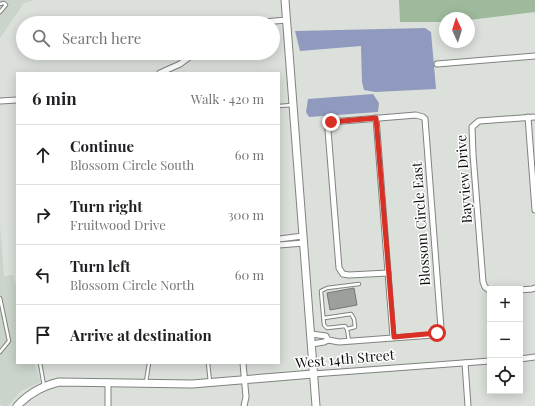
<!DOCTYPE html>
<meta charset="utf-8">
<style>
body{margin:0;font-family:"Playfair Display",serif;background:#f2f2f2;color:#202124}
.controls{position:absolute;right:12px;bottom:12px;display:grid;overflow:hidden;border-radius:0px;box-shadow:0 2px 10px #0003}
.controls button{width:36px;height:36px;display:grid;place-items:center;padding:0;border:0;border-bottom:1px solid #e0e0e0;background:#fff;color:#202124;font:20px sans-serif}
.compass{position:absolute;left:439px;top:12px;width:36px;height:36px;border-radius:50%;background:#fff;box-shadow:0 2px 10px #0003;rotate:356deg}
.stop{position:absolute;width:12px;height:12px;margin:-9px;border:3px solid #d93025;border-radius:50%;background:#fff}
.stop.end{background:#d93025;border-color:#fff;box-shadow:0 1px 4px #0008}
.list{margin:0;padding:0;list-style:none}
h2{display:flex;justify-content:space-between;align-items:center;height:52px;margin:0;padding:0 16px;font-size:17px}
h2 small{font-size:13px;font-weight:400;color:#757577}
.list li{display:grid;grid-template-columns:26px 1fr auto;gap:12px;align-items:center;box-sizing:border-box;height:60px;padding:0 16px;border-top:1px solid #e0e0e0}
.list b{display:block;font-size:15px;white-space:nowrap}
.list p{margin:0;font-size:13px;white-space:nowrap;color:#757577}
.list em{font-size:13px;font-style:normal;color:#757577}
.icon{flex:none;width:22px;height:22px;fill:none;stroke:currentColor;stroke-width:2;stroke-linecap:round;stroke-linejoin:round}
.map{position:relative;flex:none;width:535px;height:406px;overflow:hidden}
.search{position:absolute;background:#fff;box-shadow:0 2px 10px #0003;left:16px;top:16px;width:264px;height:44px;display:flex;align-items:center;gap:10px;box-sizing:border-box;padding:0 14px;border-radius:22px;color:#757577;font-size:15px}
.panel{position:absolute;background:#fff;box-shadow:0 2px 10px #0003;left:16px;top:72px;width:264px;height:292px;border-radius:0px}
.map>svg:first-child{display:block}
</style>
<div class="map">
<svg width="535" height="406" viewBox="0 0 535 406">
<rect width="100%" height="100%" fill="#dce0db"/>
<g fill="#cbd4ca">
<path d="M0,0H35L24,3L0,38Z"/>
<path d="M0,223L4,276L13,275L17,290V363H34L41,382L21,391L8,406H2L0,404Z"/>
</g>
<path fill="#9eb99c" d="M399,0H535V12L469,20V18H445V22H400Z"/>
<g fill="#909abf">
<path d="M425,28L431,32L436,89L375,92L364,90L362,82L361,46L300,51L295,31Z"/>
<path d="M373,94L379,103L378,112L309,117L306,112L308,99Z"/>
</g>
<path fill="#9ca09c" stroke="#747874" d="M354,288L357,305L330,310L327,293Z"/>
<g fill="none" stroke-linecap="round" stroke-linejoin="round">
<defs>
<g id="lane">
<path d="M0,4L4,3L6,5L0,12"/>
<path d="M279,106L292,105"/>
<path d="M0,298L9,341L0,352"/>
<path d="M324,318L351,314L354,319L355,327L347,329"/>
<path d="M349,341L347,329L345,326L327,328L324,325L321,291L327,288L359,284"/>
<path d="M40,363L44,386"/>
<path d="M208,363L210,382"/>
<path d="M146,382L149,363"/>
</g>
<g id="street">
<path d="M186,21L187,23"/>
<path d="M250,23L287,20"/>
<path d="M437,64L535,56"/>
<path d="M160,73L180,64L195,53"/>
<path d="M0,101L17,100"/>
<path d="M528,117L535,210"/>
<path d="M376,118L393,337"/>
<path d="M279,239L303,236"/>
<path d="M279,245L304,243"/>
<path d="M520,290L532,289L535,288"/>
<path d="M490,291L485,287L483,282L473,154L472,127L479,121L535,117"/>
<path d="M311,334L326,336L328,340L339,342L433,335L437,333L441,328L425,119L423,117L416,115L331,122L328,125V130L339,268L343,274L349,275L388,273"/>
<path d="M312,344L324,342L328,340"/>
<path d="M520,359L535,357"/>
<path d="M243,363L246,397L244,406"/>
<path d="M465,363L468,406"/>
<path d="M313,374L490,361"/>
<path d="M108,382V406"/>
</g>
<g id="secondary">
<path d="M285,0L316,406"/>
<path d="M17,406C29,393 42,386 59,382L192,384L313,374"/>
</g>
</defs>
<use href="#lane" stroke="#7f837f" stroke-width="4.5"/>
<use href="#street" stroke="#7f837f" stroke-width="7"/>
<use href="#secondary" stroke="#7f837f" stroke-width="9"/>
<use href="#lane" stroke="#fff" stroke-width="2.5"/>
<use href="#street" stroke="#fff" stroke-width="5"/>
<use href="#secondary" stroke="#fff" stroke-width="7"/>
</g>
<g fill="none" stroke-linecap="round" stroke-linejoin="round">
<path stroke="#d93025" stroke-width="5" d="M331,122L376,118L394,337L437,333"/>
</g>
<g text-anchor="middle" stroke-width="3" stroke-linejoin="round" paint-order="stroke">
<g font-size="14" fill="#0e0f0e" stroke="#fff">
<text transform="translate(464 179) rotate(-94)" y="5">Bayview Drive</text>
<text transform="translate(421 224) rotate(-94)" y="5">Blossom Circle East</text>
<text transform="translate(345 359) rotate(-5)" y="5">West 14th Street</text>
</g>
</g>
</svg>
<div class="controls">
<button>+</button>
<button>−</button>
<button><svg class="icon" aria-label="locate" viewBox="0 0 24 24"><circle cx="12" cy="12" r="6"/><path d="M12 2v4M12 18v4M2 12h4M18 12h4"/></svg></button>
</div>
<svg class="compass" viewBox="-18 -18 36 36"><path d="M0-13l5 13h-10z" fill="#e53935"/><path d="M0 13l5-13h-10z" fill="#757577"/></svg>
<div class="stop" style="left:437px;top:333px"></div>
<div class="stop end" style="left:331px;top:122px"></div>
<div class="search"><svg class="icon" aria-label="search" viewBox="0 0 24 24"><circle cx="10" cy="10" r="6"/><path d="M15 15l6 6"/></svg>Search here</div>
<section class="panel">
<h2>6 min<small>Walk · 420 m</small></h2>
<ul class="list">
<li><svg class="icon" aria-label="ahead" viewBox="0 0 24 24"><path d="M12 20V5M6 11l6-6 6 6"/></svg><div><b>Continue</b><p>Blossom Circle South</p></div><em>60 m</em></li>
<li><svg class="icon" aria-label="right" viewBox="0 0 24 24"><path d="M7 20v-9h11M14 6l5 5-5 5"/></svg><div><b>Turn right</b><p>Fruitwood Drive</p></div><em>300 m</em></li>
<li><svg class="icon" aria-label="left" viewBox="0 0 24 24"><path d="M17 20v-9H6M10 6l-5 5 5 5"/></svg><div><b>Turn left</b><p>Blossom Circle North</p></div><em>60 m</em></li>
<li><svg class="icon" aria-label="arrive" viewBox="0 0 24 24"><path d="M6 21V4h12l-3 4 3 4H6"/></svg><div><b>Arrive at destination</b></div></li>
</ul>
</section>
</div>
